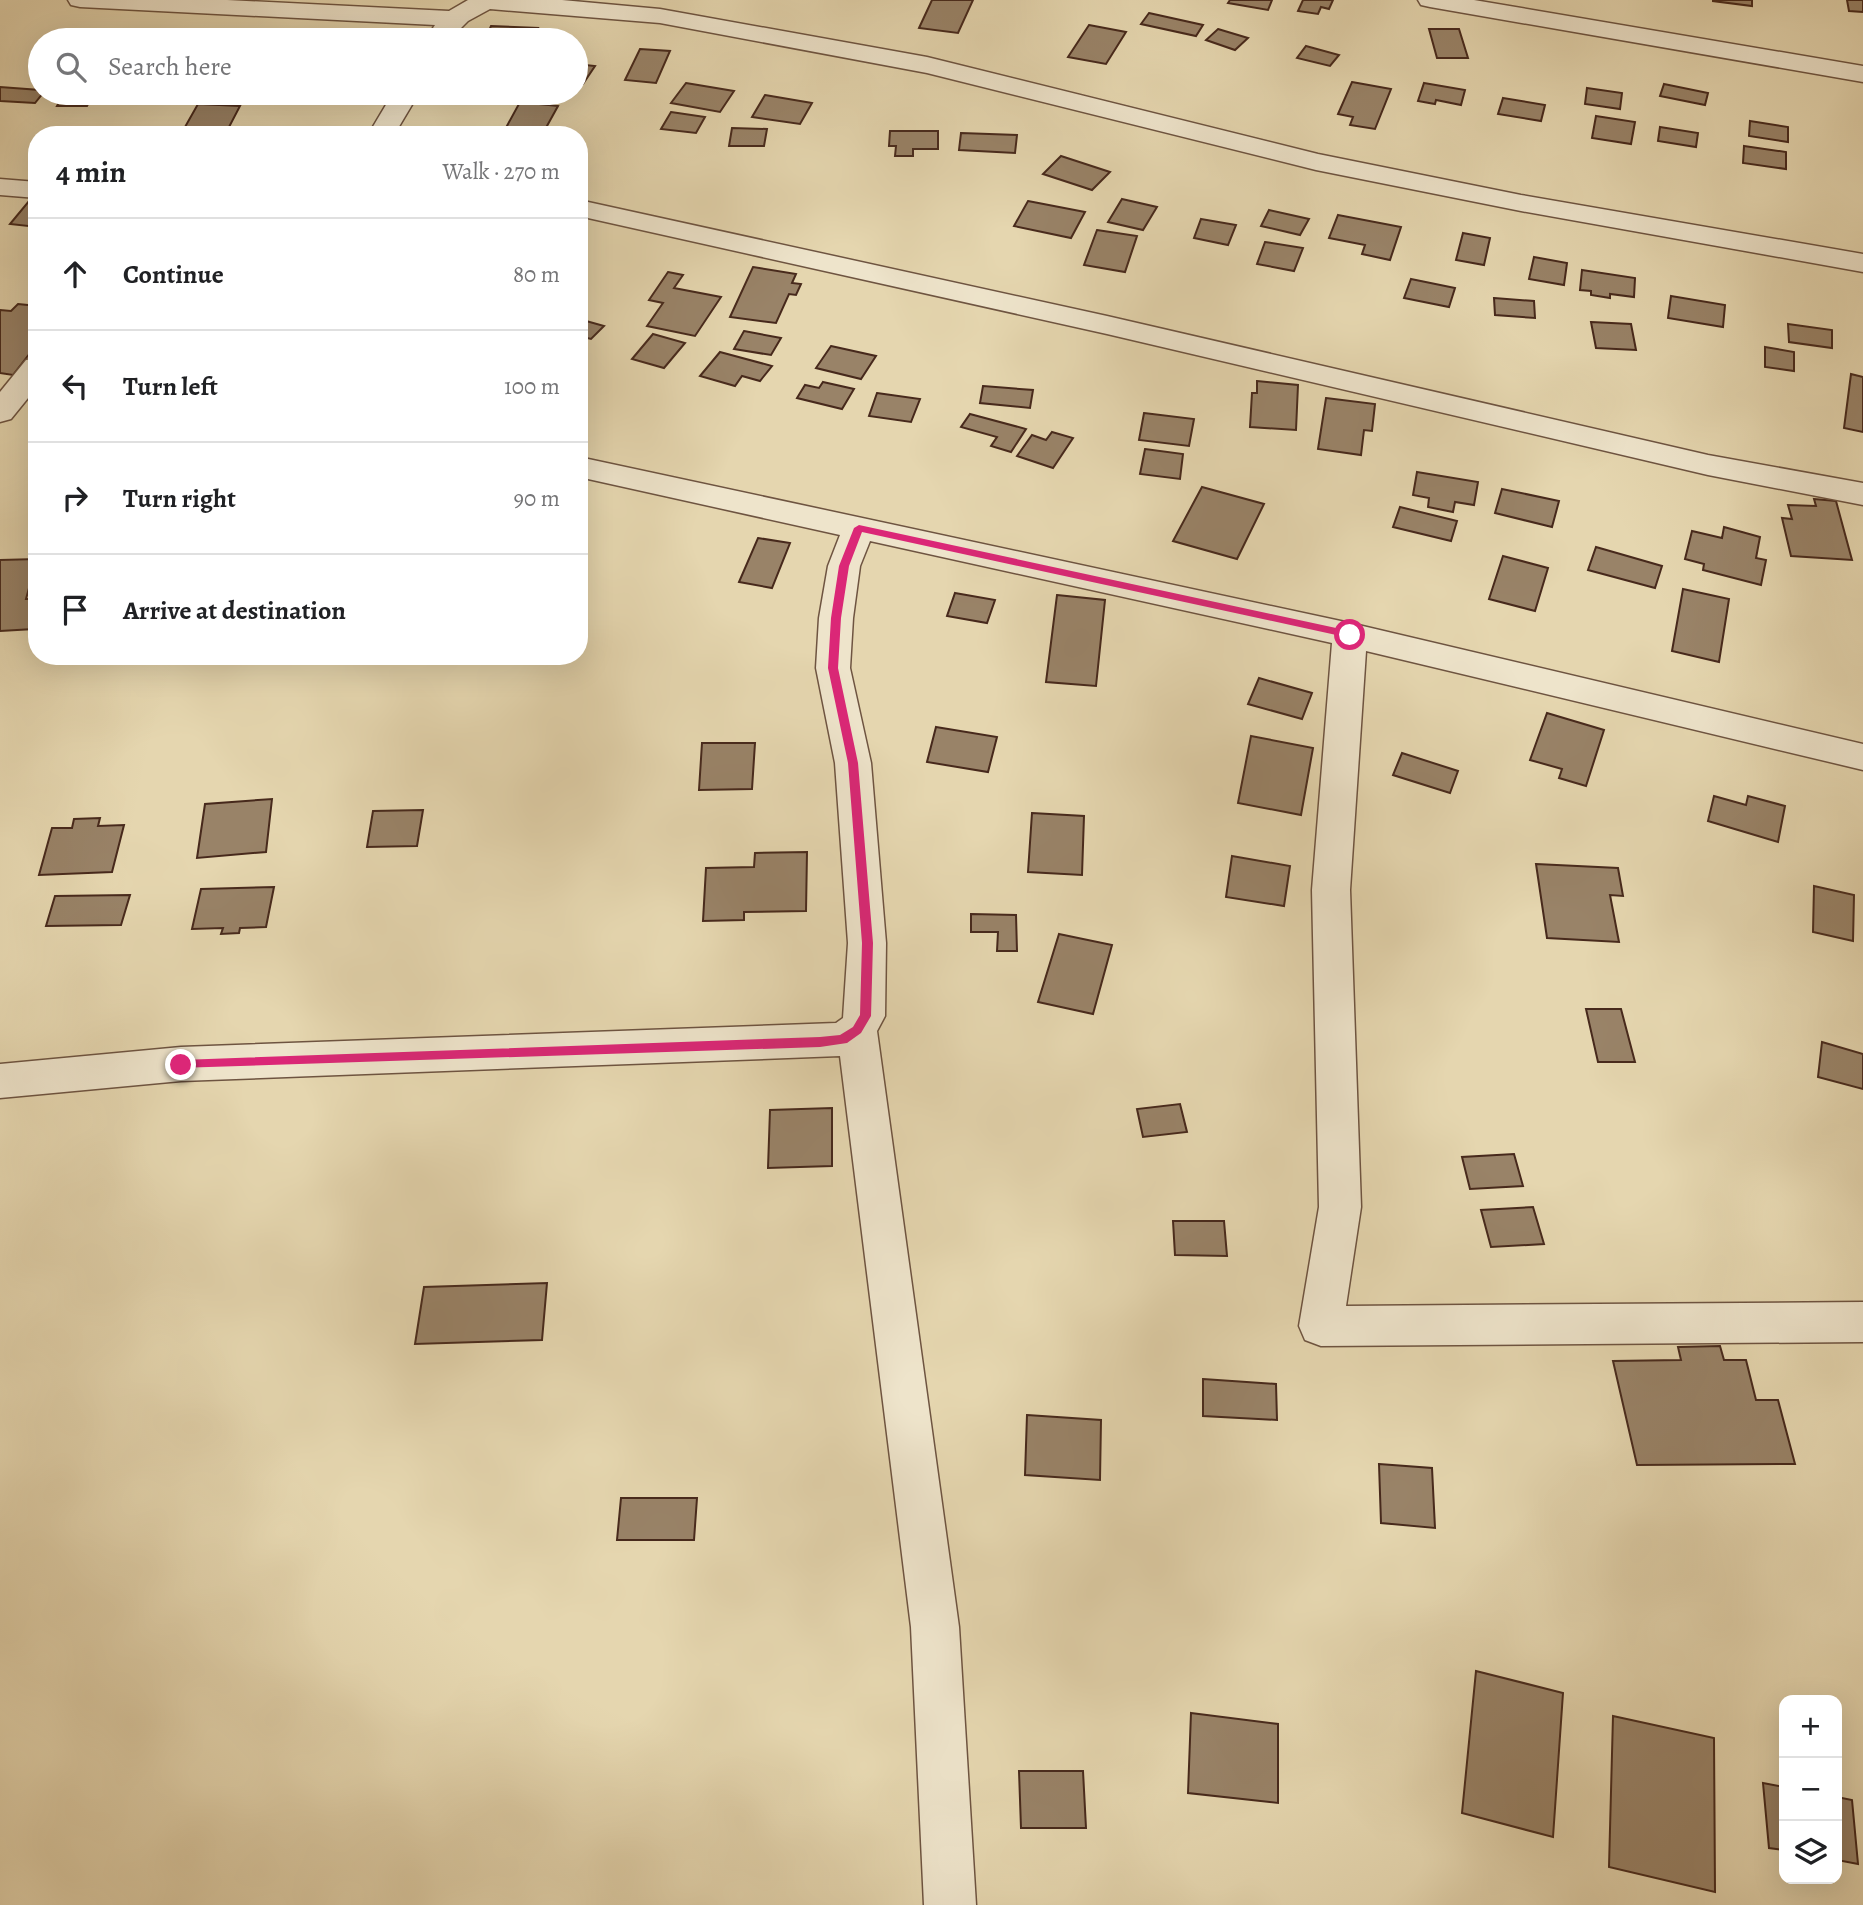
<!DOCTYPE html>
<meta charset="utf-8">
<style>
body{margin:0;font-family:Alegreya,serif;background:#f2f2f2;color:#202124}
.controls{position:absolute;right:21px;bottom:21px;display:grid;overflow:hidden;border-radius:14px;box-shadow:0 7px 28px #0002}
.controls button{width:63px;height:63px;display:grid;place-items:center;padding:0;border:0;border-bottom:2px solid #e0e0e0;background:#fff;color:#202124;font:35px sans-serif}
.stop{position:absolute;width:21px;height:21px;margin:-16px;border:5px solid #db2777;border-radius:50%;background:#fff}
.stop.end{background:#db2777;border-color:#fff;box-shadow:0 2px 7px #0008}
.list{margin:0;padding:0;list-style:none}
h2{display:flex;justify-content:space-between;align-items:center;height:91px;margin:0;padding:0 28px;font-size:30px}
h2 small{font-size:23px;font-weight:400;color:#757577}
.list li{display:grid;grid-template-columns:46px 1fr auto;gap:21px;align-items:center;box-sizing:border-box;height:112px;padding:0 28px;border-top:2px solid #e0e0e0}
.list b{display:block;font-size:26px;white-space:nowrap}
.list em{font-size:23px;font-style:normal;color:#757577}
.icon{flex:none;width:38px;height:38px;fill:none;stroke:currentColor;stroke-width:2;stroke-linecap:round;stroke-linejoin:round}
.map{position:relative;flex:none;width:1863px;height:1905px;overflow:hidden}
.search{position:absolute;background:#fff;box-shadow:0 7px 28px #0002;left:28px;top:28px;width:560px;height:77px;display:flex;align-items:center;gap:18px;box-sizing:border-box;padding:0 24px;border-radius:38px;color:#757577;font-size:26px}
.panel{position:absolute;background:#fff;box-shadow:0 7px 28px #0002;left:28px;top:126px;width:560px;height:539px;border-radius:28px}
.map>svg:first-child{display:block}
</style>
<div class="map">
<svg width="1863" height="1905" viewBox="0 0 1863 1905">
<rect width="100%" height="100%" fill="#e5d6af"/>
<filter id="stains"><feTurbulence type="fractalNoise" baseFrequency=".00286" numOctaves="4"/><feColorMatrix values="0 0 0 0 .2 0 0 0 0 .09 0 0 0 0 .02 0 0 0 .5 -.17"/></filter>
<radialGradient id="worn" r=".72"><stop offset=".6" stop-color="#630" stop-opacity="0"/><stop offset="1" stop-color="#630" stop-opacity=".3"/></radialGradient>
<g fill="#998368" stroke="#47291c" stroke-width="2">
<path d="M932,0H973L958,33L919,28Z"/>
<path d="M1230,0H1272L1268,10L1228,3Z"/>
<path d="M1303,0H1333L1329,9L1321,7L1318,14L1298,11Z"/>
<path d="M1713,0H1752V6L1713,1Z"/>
<path d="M1847,0H1863V12L1849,11Z"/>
<path d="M1149,13L1203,25L1196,36L1141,24Z"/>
<path d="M1089,25L1126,32L1106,64L1068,57Z"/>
<path d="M491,26L538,28L533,40H485Z"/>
<path d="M1218,29L1248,38L1235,50L1206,40Z"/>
<path d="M1429,29H1459L1468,58H1437Z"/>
<path d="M107,35L142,36L139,40H104Z"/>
<path d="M1306,46L1339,55L1330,66L1297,58Z"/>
<path d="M640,49L670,51L656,83L625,80Z"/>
<path d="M576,64L595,66L583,84L576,83Z"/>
<path d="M1352,82L1391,89L1375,129L1350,125L1353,117L1338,114Z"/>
<path d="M686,83L734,91L720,112L671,103Z"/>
<path d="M1424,83L1465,90L1461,105L1436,100L1435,104L1418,101Z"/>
<path d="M1664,84L1708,93L1705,105L1660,96Z"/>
<path d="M0,87L40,90L43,93L35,103L0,101Z"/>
<path d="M1587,88L1622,93L1620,109L1585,104Z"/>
<path d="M64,93H94L87,106H57Z"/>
<path d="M135,93H179L177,96H134Z"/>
<path d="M219,93H258L255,97L217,96Z"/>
<path d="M765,95L812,103L800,124L752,117Z"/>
<path d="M1503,98L1545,105L1541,121L1498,114Z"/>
<path d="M520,102L558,106L542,135H502Z"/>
<path d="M198,104L240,106L228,129L185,127Z"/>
<path d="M671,112L705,117L696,133L661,129Z"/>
<path d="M1596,116L1635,122L1631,144L1592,138Z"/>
<path d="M1750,121L1788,127V142L1749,136Z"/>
<path d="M1660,127L1698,133L1696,147L1658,141Z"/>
<path d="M732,128L767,129L764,146H729Z"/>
<path d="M890,131H938V149H913V156H895L896,146H889Z"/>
<path d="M961,133L1017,135L1015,153L959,150Z"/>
<path d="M1744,146L1786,152V169L1743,163Z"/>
<path d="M1061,156L1110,172L1092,190L1043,174Z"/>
<path d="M1122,199L1157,207L1143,230L1108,222Z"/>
<path d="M29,201L37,202V227L10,224Z"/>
<path d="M1028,201L1085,212L1071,238L1014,226Z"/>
<path d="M1269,210L1309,219L1300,235L1261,226Z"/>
<path d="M1338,215L1401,227L1390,260L1362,254L1365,245L1329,238Z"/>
<path d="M1201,219L1236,225L1228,245L1194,238Z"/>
<path d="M1097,230L1137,236L1125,272L1084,265Z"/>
<path d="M1463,233L1490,238L1484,265L1456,260Z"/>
<path d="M1265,242L1303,248L1294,271L1257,264Z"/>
<path d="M1534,257L1567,263L1564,285L1529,279Z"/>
<path d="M753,267L796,274L792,283L801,284L796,295L789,294L776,323L730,317Z"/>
<path d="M1582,270L1635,278L1634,297L1610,294V298L1591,295V291L1580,290Z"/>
<path d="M668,272L683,275L674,288L721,297L695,336L647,326L663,303L649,300Z"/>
<path d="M1411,279L1455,288L1449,307L1404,298Z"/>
<path d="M1671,296L1725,305L1723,327L1668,318Z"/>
<path d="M1494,298L1534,301L1535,318L1495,315Z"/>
<path d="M18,304L37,306V344L13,375L0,373V310L11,311Z"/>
<path d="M579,319L604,326L591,339L579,336Z"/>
<path d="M1591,322L1631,324L1636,350L1596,348Z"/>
<path d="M1788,324L1832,330V348L1789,342Z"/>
<path d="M744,331L781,338L771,355L734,349Z"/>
<path d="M653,334L685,343L664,368L632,359Z"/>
<path d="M831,346L876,356L861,379L816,368Z"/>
<path d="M1765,347L1794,352V371L1765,367Z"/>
<path d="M720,352L772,366L760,381L742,376L735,386L700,376Z"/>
<path d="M1851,374L1863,377V432L1844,428Z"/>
<path d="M1257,381L1298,385L1296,430L1250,427L1252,393H1257Z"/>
<path d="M823,382L854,389L842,409L797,398L805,385L819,388Z"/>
<path d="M983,386L1033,390L1030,408L980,403Z"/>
<path d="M877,393L920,399L911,422L869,416Z"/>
<path d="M1326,398L1375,404L1372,431L1364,430L1361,455L1318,449Z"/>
<path d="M1144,413L1194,419L1189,446L1139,440Z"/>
<path d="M970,414L1026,429L1011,452L991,446L997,437L961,427Z"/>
<path d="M1052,432L1073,438L1053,468L1017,456L1032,435L1046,440Z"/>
<path d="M1145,449L1183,454L1180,479L1140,474Z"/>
<path d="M1417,472L1478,482L1474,505L1455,502L1453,512L1428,507L1429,498L1413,495Z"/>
<path d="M1202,487L1264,504L1237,559L1173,541Z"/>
<path d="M1502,489L1559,501L1552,527L1495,513Z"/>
<path d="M1814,499L1836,501L1852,560L1791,556L1782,518L1792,519L1788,505L1816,506Z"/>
<path d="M1400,507L1457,521L1451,541L1393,527Z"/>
<path d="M1724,527L1760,537L1756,558L1766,560L1761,585L1703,570L1704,564L1685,559L1692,531L1722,538Z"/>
<path d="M758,538L790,543L772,588L739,582Z"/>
<path d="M1596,547L1662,566L1655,588L1588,570Z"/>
<path d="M1503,556L1548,568L1535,611L1489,599Z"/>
<path d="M37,559L26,599H37V620L34,629L0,631V560Z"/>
<path d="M1683,589L1729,599L1719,662L1672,651Z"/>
<path d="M955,593L995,600L987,623L947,616Z"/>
<path d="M1057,595L1105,600L1096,686L1046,682Z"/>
<path d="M1259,678L1312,693L1302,719L1248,704Z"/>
<path d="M1547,713L1604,730L1586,786L1559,778L1562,769L1530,760Z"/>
<path d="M936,727L997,737L988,772L927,762Z"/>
<path d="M1251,736L1313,748L1301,815L1238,803Z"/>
<path d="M702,743H755L752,789L699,790Z"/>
<path d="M1402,753L1458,771L1450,793L1393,775Z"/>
<path d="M1714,796L1746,805L1748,796L1785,806L1778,842L1708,821Z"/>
<path d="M272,799L266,852L197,858L205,804Z"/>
<path d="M423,810L417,846L367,847L373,811Z"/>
<path d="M1032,813L1084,816L1082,875L1028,872Z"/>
<path d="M100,818L98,826L124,825L112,872L39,875L52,828H72L74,819Z"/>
<path d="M807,852L806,911L744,912V920L703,921L706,868L754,867L755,853Z"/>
<path d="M1232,856L1290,866L1284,906L1226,897Z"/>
<path d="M1536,864L1618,868L1623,896L1610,895L1619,942L1547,938Z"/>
<path d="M1814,886L1854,895L1853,941L1813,932Z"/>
<path d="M274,887L266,927L240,928L239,933L221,934L223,928L192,929L201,889Z"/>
<path d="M130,895L121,925L46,926L55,896Z"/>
<path d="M971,914L1016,915L1017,951H997L998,932H971Z"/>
<path d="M1059,934L1112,945L1093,1014L1038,1002Z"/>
<path d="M1586,1009H1621L1635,1062H1598Z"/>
<path d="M1822,1042L1863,1054V1089L1818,1077Z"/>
<path d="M1180,1104L1187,1132L1143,1137L1137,1109Z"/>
<path d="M832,1108V1166L768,1168L770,1110Z"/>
<path d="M1514,1154L1523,1186L1470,1189L1462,1157Z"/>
<path d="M1533,1207L1544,1244L1491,1247L1481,1210Z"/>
<path d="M1173,1221H1224L1227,1256L1175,1255Z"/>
<path d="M547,1283L542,1340L415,1344L424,1287Z"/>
<path d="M1720,1346L1724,1360H1746L1756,1400H1778L1795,1464L1637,1465L1613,1361L1681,1360L1678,1347Z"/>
<path d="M1203,1379L1276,1384L1277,1420L1203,1416Z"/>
<path d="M1027,1415L1101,1420L1100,1480L1025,1475Z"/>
<path d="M1379,1464L1432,1468L1435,1528L1381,1523Z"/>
<path d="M621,1498H697L694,1540H617Z"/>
<path d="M1476,1671L1563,1693L1553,1837L1462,1813Z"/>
<path d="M1191,1713L1278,1724V1803L1188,1793Z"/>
<path d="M1613,1716L1714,1738L1715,1892L1609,1867Z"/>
<path d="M1019,1771H1083L1086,1828H1021Z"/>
<path d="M1763,1783L1784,1787V1850L1769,1848Z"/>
<path d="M1837,1797L1852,1800L1858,1864L1837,1860Z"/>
</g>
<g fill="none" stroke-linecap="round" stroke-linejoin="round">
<defs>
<g id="minor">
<path d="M68,0H227L449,11L468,0H562L660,9L927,57L1318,154L1521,195L1863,254V272L1521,211L1316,170L927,73L660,23L490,9L468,21L449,40H425L435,25L80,7L71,5Z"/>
<path d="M1418,0H1474L1863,66V82L1430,7L1421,5Z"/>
<path d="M393,93H419L394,135H368Z"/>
<path d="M0,179L37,182V198L0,195Z"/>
<path d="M579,200L1107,316L1708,455L1863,483V505L1708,475L1107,334L579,216Z"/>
<path d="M37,358V387L11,419L0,422V392L26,360Z"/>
<path d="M579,457L1350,623L1863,744V770L1366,651L1350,890L1361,1207L1346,1306L1863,1302V1342L1321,1346L1305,1340L1299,1326L1319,1207L1312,890L1332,643L870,541L860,566L853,618L850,668L871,763L886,943L885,1016L877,1031L959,1627L976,1905H924L911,1627L840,1056L181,1081L0,1098V1064L181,1047L836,1023L843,1018L848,943L835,763L816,668L819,618L828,566L840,535L579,477Z"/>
</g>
</defs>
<use href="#minor" stroke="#6e5441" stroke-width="3"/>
<use href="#minor" fill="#eee4cb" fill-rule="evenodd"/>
</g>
<path fill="#db2777" d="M859,525L1350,631L1355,635L1350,638L862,532L849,566L841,618L838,668L858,763L873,943L871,1016L861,1033L847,1043L820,1047L177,1068V1061L181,1060L820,1037L840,1035L853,1027L860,1015L862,943L848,763L828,668L831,618L839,566L854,528Z"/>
<rect width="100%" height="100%" filter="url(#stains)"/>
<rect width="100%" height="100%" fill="url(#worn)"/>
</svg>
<div class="controls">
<button>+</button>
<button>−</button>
<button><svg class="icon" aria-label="layers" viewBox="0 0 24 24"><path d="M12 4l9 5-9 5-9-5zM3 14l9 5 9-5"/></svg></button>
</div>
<div class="stop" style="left:1350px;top:635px"></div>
<div class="stop end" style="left:181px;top:1065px"></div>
<div class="search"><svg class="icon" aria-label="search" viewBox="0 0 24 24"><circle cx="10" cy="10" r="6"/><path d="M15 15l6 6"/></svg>Search here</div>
<section class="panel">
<h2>4 min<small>Walk · 270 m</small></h2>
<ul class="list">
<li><svg class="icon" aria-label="ahead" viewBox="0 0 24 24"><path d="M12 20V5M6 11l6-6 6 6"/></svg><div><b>Continue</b></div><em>80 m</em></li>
<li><svg class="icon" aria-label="left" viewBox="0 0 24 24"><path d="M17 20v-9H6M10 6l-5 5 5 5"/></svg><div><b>Turn left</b></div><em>100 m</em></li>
<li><svg class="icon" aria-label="right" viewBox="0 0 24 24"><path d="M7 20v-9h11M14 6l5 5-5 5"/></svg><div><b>Turn right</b></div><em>90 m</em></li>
<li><svg class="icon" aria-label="arrive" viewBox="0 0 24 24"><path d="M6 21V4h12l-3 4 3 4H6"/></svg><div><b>Arrive at destination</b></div></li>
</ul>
</section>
</div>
